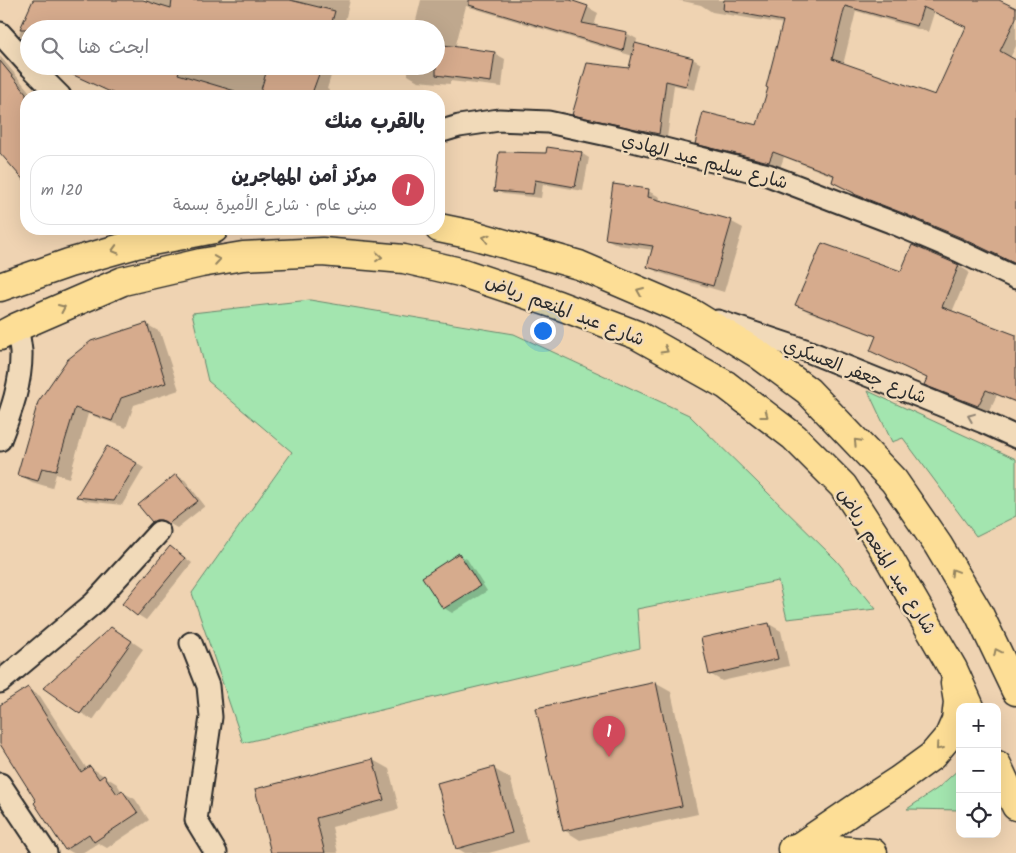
<!DOCTYPE html>
<html lang="ar">
<meta charset="utf-8">
<style>
body{margin:0;font-family:Kalam,"Playpen Sans Arabic",sans-serif;background:#f2f2f3;color:#2b2b33;direction:rtl}
.controls{position:absolute;right:15px;bottom:15px;display:grid;overflow:hidden;border-radius:10px;box-shadow:0 5px 20px #0002}
.controls button{width:45px;height:45px;display:grid;place-items:center;padding:0;border:0;border-bottom:1px solid #e1e1e2;background:#fff;color:#2b2b33;font:25px sans-serif}
.you{position:absolute;left:542px;top:330px;width:18px;height:18px;margin:-12px;border:4px solid #fff;border-radius:50%;background:#1a73e8;box-shadow:0 0 0 8px #1a73e833}
.badge{display:grid;place-items:center;width:32px;height:32px;border-radius:50%;background:#d1495b;color:#fff;font-size:16px;font-weight:700}
.pin{position:absolute;translate:-50% -41px;filter:drop-shadow(0 1px 2px #0008)}
.pin::after{content:'';position:absolute;top:26px;width:18px;height:15px;background:inherit;clip-path:polygon(0 0,100% 0,50% 100%)}
.list{margin:0;padding:0;list-style:none}
h2{display:flex;justify-content:space-between;align-items:center;height:65px;margin:0;padding:0 20px;font-size:21px}
h2 small{font-size:16px;font-weight:400;color:#7c7c81}
.list li{display:grid;grid-template-columns:32px 1fr auto;gap:15px;align-items:center;box-sizing:border-box;height:70px;margin:0 10px 10px;padding:0 10px;border:1px solid #e1e1e2;border-radius:20px}
.list b{display:block;font-size:19px;white-space:nowrap}
.list p{margin:0;font-size:16px;white-space:nowrap;color:#7c7c81}
.list em{font-size:16px;font-style:normal;color:#7c7c81}
.icon{flex:none;width:28px;height:28px;fill:none;stroke:currentColor;stroke-width:2;stroke-linecap:round;stroke-linejoin:round}
.map{position:relative;flex:none;width:1016px;height:853px;overflow:hidden;direction:ltr}
.search{position:absolute;background:#fff;box-shadow:0 5px 20px #0002;left:20px;top:20px;width:425px;height:55px;display:flex;align-items:center;gap:12px;box-sizing:border-box;padding:0 18px;border-radius:28px;color:#7c7c81;font-size:19px}
.panel{position:absolute;background:#fff;box-shadow:0 5px 20px #0002;left:20px;top:90px;width:425px;height:145px;border-radius:20px;direction:rtl}
.map>svg:first-child{display:block}
</style>
<div class="map">
<svg width="1016" height="853" viewBox="0 0 1016 853">
<rect width="100%" height="100%" fill="#efd3b2"/>
<filter id="ink" filterUnits="userSpaceOnUse"><feTurbulence type="fractalNoise" baseFrequency=".02" numOctaves="2"/><feDisplacementMap in="SourceGraphic" scale="10" xChannelSelector="R" yChannelSelector="G"/><feConvolveMatrix kernelMatrix="1 2 1 2 8 2 1 2 1" color-interpolation-filters="sRGB"/></filter>
<g filter="url(#ink)">
<g fill="#a3e5af" stroke="#67886d">
<path d="M310,300L514,334L689,415L836,560L876,609L787,619L778,581L637,609L640,648L243,743L192,593L292,452L208,381L192,313Z"/>
<path d="M868,391L1016,459V516L976,536L903,438L892,442Z"/>
<path d="M960,768V810L907,809L938,788Z"/>
</g>
<g fill="#0003">
<path d="M35,0H350L343,29H29V44L19,34Z"/>
<path d="M421,0H566L587,7L598,13L594,26L626,33L637,39L636,45L693,59L701,64L695,90L674,85L667,138L582,119L574,114L630,70L633,56L466,6L455,48L494,53L505,59L502,87L450,81V84L418,81L408,75V66H436V29H414Z"/>
<path d="M678,0H938L928,32L856,11L843,65L935,96L967,27L959,0H996L1016,10V46L1010,58L1016,62V264L974,244L917,220L866,200L855,194L835,177L784,157L780,168L708,149L697,143L758,127L770,88L784,24L712,12L701,5Z"/>
<path d="M0,56L33,96H26V178L20,174L0,151Z"/>
<path d="M87,66H334L327,89L329,90L327,96H119L82,78Z"/>
<path d="M581,153L589,158L583,191L543,184L541,198L503,194L495,190Z"/>
<path d="M648,191L660,197L659,201L732,222L743,228L724,292L660,273L649,267L653,250L618,245L607,239Z"/>
<path d="M913,246L959,266L969,272L952,312L1016,336V403L997,395L989,411L936,390L926,384L928,379L871,351L877,337L807,311L797,305L902,273Z"/>
<path d="M146,324L160,332L179,390L134,405L126,428L88,414L69,478L56,474L52,488L32,482L18,474Z"/>
<path d="M108,447L144,468L122,505L86,501L78,497Z"/>
<path d="M177,476L185,480L205,506L177,528L170,524H164L161,526L153,521Z"/>
<path d="M170,548L178,552L192,563L146,620L138,615Z"/>
<path d="M459,555L467,559L487,591L452,613L444,608Z"/>
<path d="M769,624L781,631L789,666L722,681L710,674Z"/>
<path d="M124,636L143,649L93,720L81,713L45,688Z"/>
<path d="M0,660L10,672L0,681Z"/>
<path d="M655,683L671,692L698,814L580,840L564,830Z"/>
<path d="M28,689L40,696L87,769L90,767L117,784L122,792L135,799L149,820L107,848L98,843L82,853H73L66,849L0,742V706Z"/>
<path d="M373,760L389,769L399,809L332,827L338,853H272Z"/>
<path d="M494,769L510,778L528,842L489,853H465L457,848Z"/>
</g>
<g fill="#d6ab8d" stroke="#2b2b2b" fill-rule="evenodd">
<path d="M33,0H143L161,6V5L171,8L172,0H290L335,11L330,29H20Z"/>
<path d="M469,0H570L588,6L582,23L627,32L623,51L469,5Z"/>
<path d="M724,0H999L1016,8V18L1000,51L1016,60V264L962,238L905,214L854,194V193L832,182L834,175L773,152L769,162L695,144L703,112L757,125L768,88L766,87L783,21L723,10ZM845,6L917,26L923,7L966,27L935,95L832,59Z"/>
<path d="M635,43L693,58L686,86L666,81L659,134L572,115L587,63L629,68Z"/>
<path d="M436,44L495,52L491,82L436,75Z"/>
<path d="M0,61L26,93V183L0,153Z"/>
<path d="M54,66H181L178,74L235,91L234,96H119Z"/>
<path d="M268,66H322L311,96H271L260,93Z"/>
<path d="M547,147L582,152L575,187L535,180L533,194L494,191L499,152L546,153Z"/>
<path d="M613,184L649,189L648,197L732,220L713,286L647,267L653,246L605,239Z"/>
<path d="M822,243L901,271L912,245L959,265L942,307L1016,335V402L986,390L978,406L924,385L927,378L870,351L876,336L795,305Z"/>
<path d="M147,323L166,383L121,398L112,421L75,408L56,471L42,468L38,481L17,475L38,402L67,360L91,341Z"/>
<path d="M107,446L137,463L114,501L76,497Z"/>
<path d="M176,474L198,501L168,524L161,520H156L152,522L138,505Z"/>
<path d="M170,546L185,558L137,616L122,604Z"/>
<path d="M459,553L480,586L443,609L422,577Z"/>
<path d="M769,623L778,659L709,675L701,638Z"/>
<path d="M111,627L132,641L80,714L43,688Z"/>
<path d="M656,682L682,806L563,831L536,708Z"/>
<path d="M28,687L81,772L90,766L99,779L104,775L117,794L122,790L138,813L94,842L89,834L65,850L34,803L36,801L0,744V705Z"/>
<path d="M373,759L384,800L316,818L325,853H271L255,789Z"/>
<path d="M494,767L512,833L456,849L437,783Z"/>
</g>
<g fill="none" stroke-linecap="round" stroke-linejoin="round">
<defs>
<g id="minor">
<path d="M0,33L29,65"/>
<path d="M30,66L60,96"/>
<path d="M439,132L459,126L499,120L548,122L617,137L768,175L891,222L957,250L1016,278"/>
<path d="M718,321L805,350L983,422L1016,437"/>
<path d="M0,440C11,412 22,382 21,351C20,343 19,335 17,327"/>
<path d="M191,643L208,686L211,717L196,820L216,853"/>
<path d="M0,682L94,603L159,532"/>
<path d="M0,784L46,853"/>
</g>
<g id="primary">
<path d="M439,228L473,235L579,265L691,313L758,354L808,391L894,481L938,545L979,614L1016,691"/>
<path d="M0,287L69,263L136,244L214,229"/>
<path d="M0,336L17,327L123,281L201,263L243,256L322,252L404,259L460,272L558,305L637,335L726,385L794,437L843,486L882,546L953,669L970,707"/>
<path d="M997,765L1016,806"/>
<path d="M799,847L862,804L899,780L932,756L949,736L956,720L958,702L955,683"/>
<path d="M792,849L799,847L873,853"/>
</g>
</defs>
<use href="#minor" stroke="#2b2b2b" stroke-width="25"/>
<use href="#primary" stroke="#2b2b2b" stroke-width="31"/>
<use href="#minor" stroke="#f1dab9" stroke-width="21"/>
<use href="#primary" stroke="#fdde96" stroke-width="28"/>
</g>
<defs><path id="oneway-chevron" d="M-2-3.5L2.5 0L-2 3.5" fill="none" stroke-width="1.6" stroke-linecap="round" stroke-linejoin="round" transform="scale(1.25)"/></defs>
<g stroke="#948460">
<use href="#oneway-chevron" transform="translate(486 238) rotate(-164)"/>
<use href="#oneway-chevron" transform="translate(115 250) rotate(164)"/>
<use href="#oneway-chevron" transform="translate(379 257) rotate(5)"/>
<use href="#oneway-chevron" transform="translate(217 260) rotate(-9)"/>
<use href="#oneway-chevron" transform="translate(640 291) rotate(-157)"/>
<use href="#oneway-chevron" transform="translate(62 308) rotate(-24)"/>
<use href="#oneway-chevron" transform="translate(665 350) rotate(30)"/>
<use href="#oneway-chevron" transform="translate(765 415) rotate(37)"/>
<use href="#oneway-chevron" transform="translate(857 442) rotate(-134)"/>
<use href="#oneway-chevron" transform="translate(954 572) rotate(-121)"/>
<use href="#oneway-chevron" transform="translate(997 652) rotate(-116)"/>
<use href="#oneway-chevron" transform="translate(939 747) rotate(131)"/>
</g>
<use stroke="#8e8272" href="#oneway-chevron" transform="translate(971 417) rotate(-158)"/>
</g>
<g text-anchor="middle" stroke-width="5" stroke-linejoin="round" paint-order="stroke">
<g font-size="18" fill="#2b2b2b" stroke="#f1dab9">
<text transform="translate(705 161) rotate(15)" y="6">شارع سليم عبد الهادي</text>
<text transform="translate(565 310) rotate(21)" y="6">شارع عبد المنعم رياض</text>
<text transform="translate(855 371) rotate(21)" y="6">شارع جعفر العسكري</text>
<text transform="translate(887 561) rotate(58)" y="6">شارع عبد المنعم رياض</text>
</g>
</g>
</svg>
<div class="controls">
<button>+</button>
<button>−</button>
<button><svg class="icon" aria-label="locate" viewBox="0 0 24 24"><circle cx="12" cy="12" r="6"/><path d="M12 2v4M12 18v4M2 12h4M18 12h4"/></svg></button>
</div>
<div class="you"></div>
<div class="pin badge" style="left:609px;top:757px">1</div>
<div class="search"><svg class="icon" aria-label="search" viewBox="0 0 24 24"><circle cx="10" cy="10" r="6"/><path d="M15 15l6 6"/></svg>ابحث هنا</div>
<section class="panel">
<h2>بالقرب منك<small></small></h2>
<ul class="list">
<li><span class="badge">1</span><div><b>مركز أمن المهاجرين</b><p>مبنى عام · شارع الأميرة بسمة</p></div><em>120 m</em></li>
</ul>
</section>
</div>
